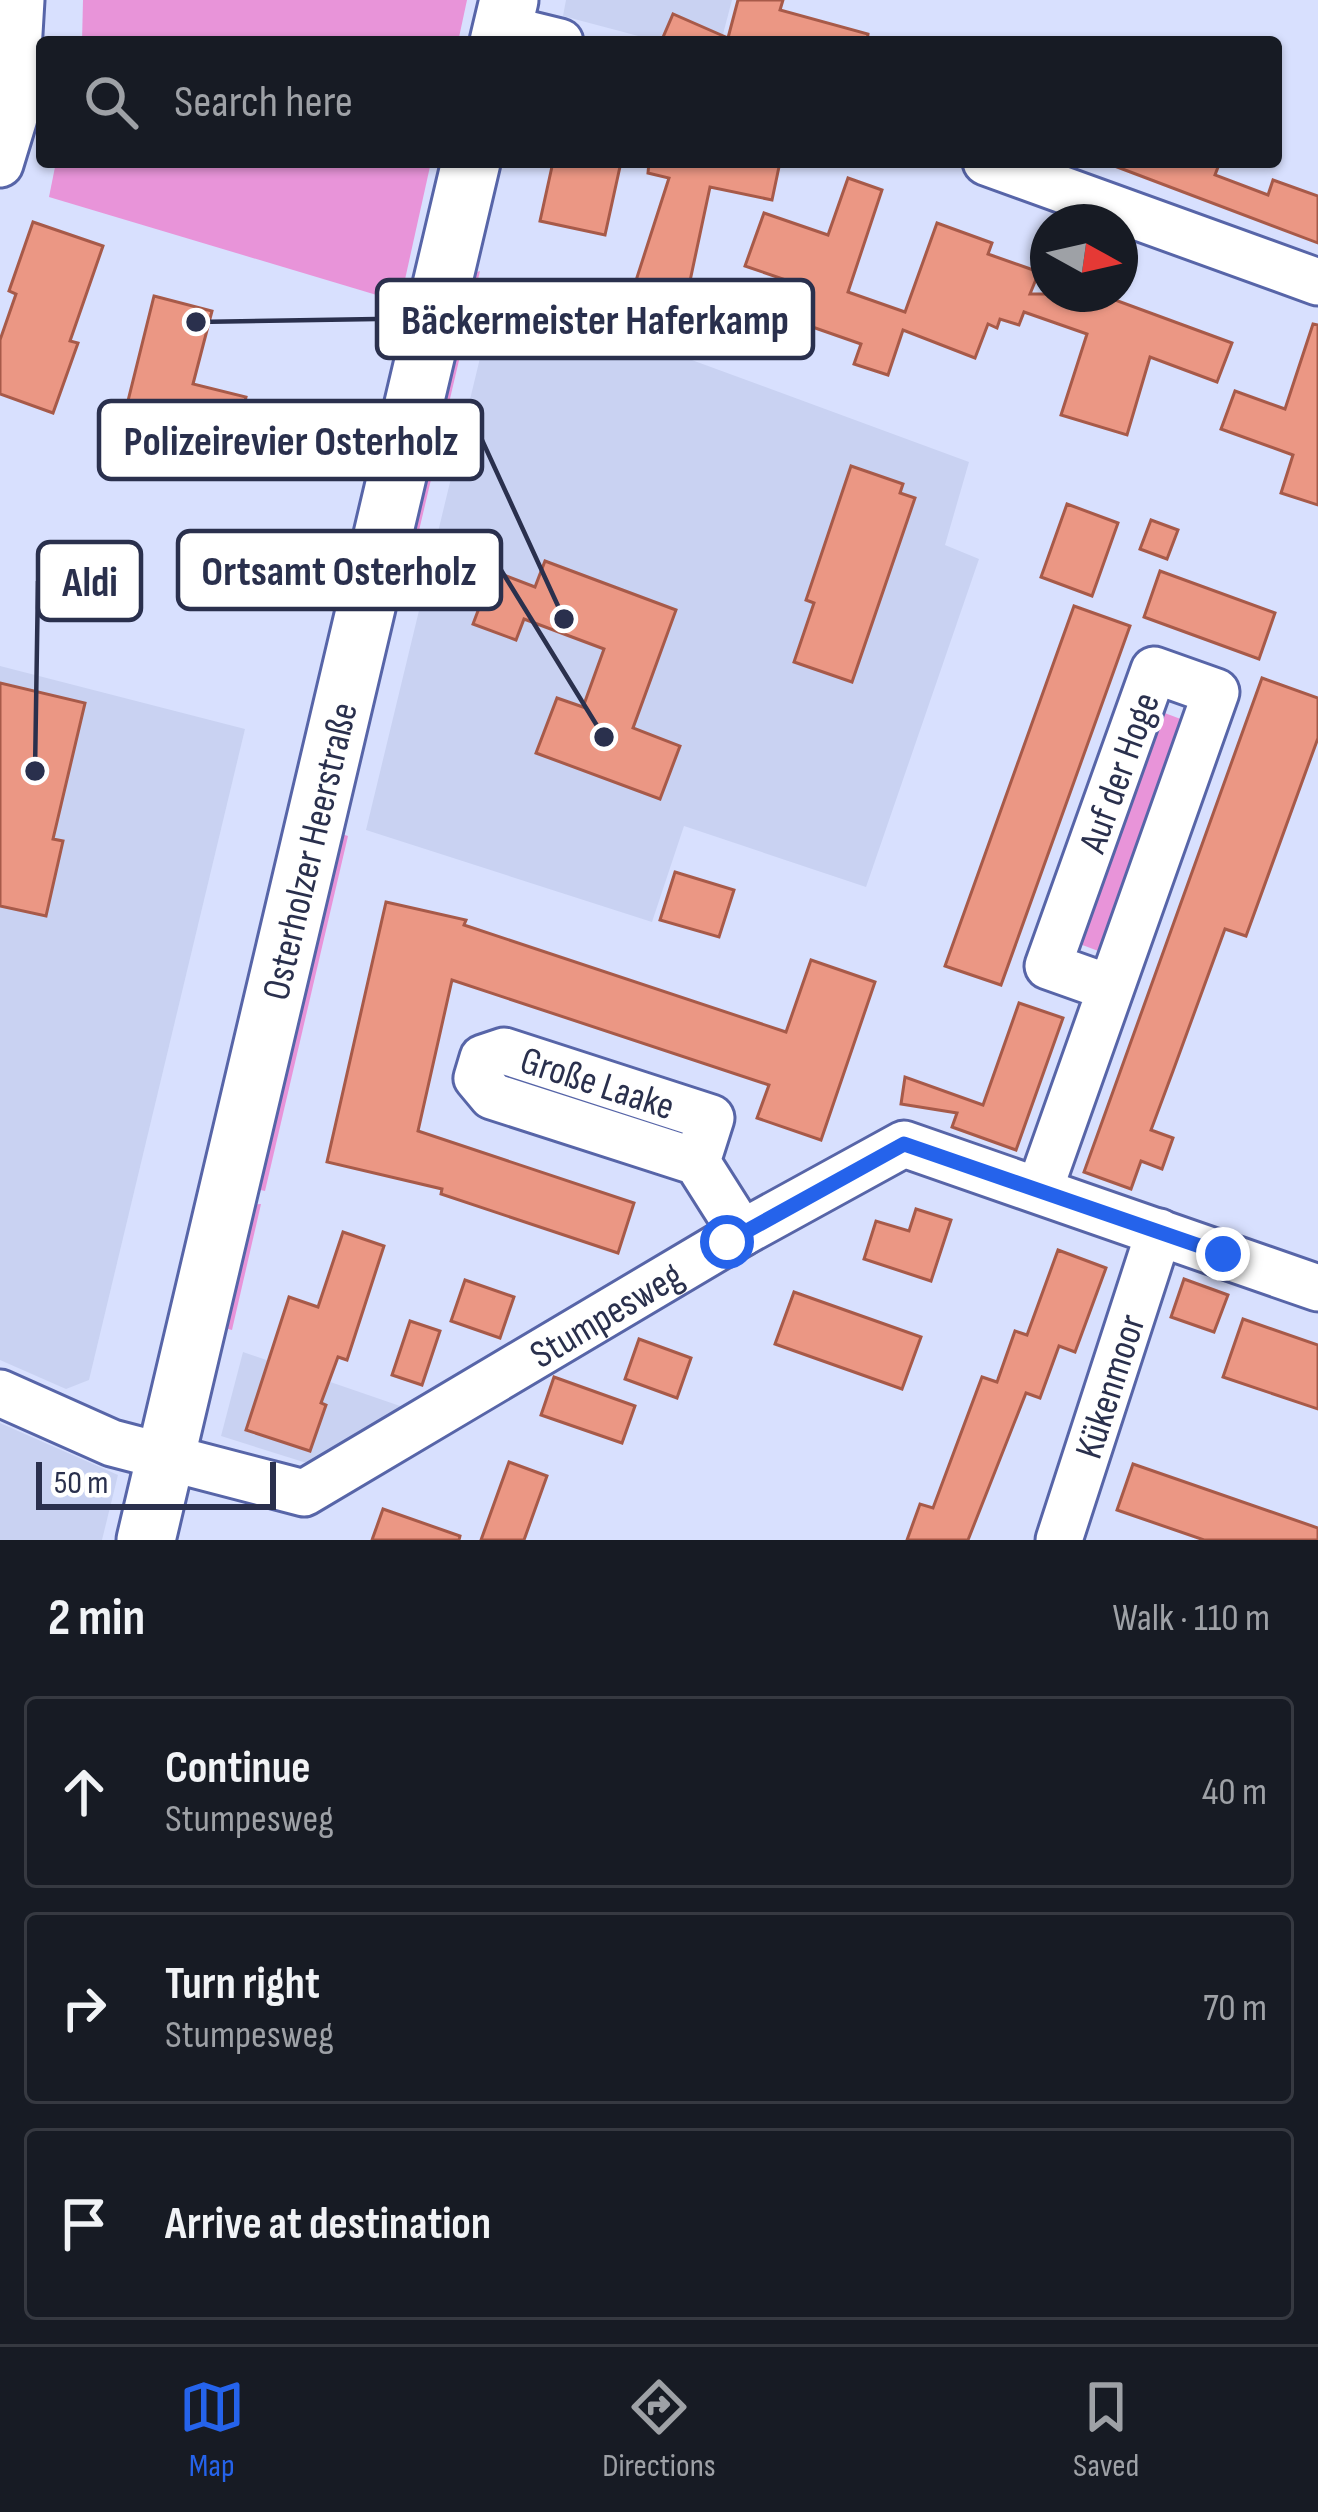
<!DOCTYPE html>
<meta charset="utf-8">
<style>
body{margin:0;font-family:"Sofia Sans Condensed",sans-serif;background:#242831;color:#f1f3f6}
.compass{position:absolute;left:1030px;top:204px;width:108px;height:108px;border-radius:50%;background:#171b24;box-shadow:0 3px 9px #0004;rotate:98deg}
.scale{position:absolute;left:36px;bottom:30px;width:240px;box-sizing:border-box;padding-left:12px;border:6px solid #2a304d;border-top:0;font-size:33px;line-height:42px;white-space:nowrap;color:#2a304d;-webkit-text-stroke:9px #fff;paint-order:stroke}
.stop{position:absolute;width:36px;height:36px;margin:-27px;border:9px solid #2563eb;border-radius:50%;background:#fff}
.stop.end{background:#2563eb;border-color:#fff;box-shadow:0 3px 12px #0008}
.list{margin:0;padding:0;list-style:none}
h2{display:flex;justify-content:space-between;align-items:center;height:156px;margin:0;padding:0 48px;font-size:51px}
h2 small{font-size:39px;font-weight:400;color:#9ea1a6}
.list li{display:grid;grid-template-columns:78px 1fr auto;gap:36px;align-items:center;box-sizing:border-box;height:192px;margin:0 24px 24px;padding:0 24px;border:3px solid #363941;border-radius:12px}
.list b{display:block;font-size:45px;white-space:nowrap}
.list p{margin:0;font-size:39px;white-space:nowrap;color:#9ea1a6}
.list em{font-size:39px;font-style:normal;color:#9ea1a6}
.icon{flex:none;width:66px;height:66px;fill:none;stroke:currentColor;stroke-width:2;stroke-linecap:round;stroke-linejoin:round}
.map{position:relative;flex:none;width:1318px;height:1540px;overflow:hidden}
.search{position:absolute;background:#171b24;box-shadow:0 3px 9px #0004;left:36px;right:36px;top:36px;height:132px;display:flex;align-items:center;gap:30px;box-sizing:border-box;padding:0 42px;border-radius:12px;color:#9ea1a6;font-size:45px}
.sheet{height:804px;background:#171b24}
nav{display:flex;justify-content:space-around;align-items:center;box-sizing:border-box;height:168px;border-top:3px solid #363941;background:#171b24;font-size:33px;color:#9ea1a6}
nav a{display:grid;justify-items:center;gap:6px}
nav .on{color:#2563eb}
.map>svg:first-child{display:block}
</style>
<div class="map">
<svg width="1318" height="1540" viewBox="0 0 1318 1540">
<rect width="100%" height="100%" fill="#d8e0fe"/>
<g fill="#c9d2f2">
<path d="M566,0H732L721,42H661L563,16Z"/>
<path d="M495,296L689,359L969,462L945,545L979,559L866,887L684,826L652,922L366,830Z"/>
<path d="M0,666L245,729L89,1380L66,1389L0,1360Z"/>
<path d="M243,1352L403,1407L313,1465L221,1436Z"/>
<path d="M0,1423L118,1475L102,1540H0Z"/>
</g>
<g fill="#e894d9">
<path d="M83,0H467L458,42H82Z"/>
<path d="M56,162H431L400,302L49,197Z"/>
<path d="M480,271L406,586L397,569L465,276Z"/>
<path d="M1154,709L1194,724L1109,955L1069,940Z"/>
<path d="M335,832L348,836L265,1191L252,1188Z"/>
<path d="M261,1204L232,1330L221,1327L248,1205Z"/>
</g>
<g fill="#eb9784" stroke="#a75a49" stroke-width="3">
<path d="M738,0H783L780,10L868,34L867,42H661L673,14L728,38Z"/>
<path d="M553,162H621L605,235L540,221Z"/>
<path d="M649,162H780L772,200L710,187L677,342L622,324L669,178L648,173Z"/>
<path d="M1104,162H1220L1215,175L1268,195L1273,180L1318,196V243Z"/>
<path d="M848,178L882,190L848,292L905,312L937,223L992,243L988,254L1039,272L1030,294H1099L1232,343L1217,382L1150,357L1127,435L1061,415L1087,334L1024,312L1019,325L1000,319L997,328L988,324L975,358L903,330L888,375L854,364L861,344L798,322L809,288L745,266L764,213L828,235Z"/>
<path d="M33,222L103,246L70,341L78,343L53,413L0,394V340L16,294L9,291Z"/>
<path d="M154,296L212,311L193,384L246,397L236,439L125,413Z"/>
<path d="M1313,324L1318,325V505L1281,493L1293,455L1221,429L1235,391L1285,409Z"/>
<path d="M851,466L903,484L900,493L915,498L852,682L794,662L814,603L806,600Z"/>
<path d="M1067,504L1118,523L1092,596L1041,577Z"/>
<path d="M1151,520L1178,530L1167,559L1140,549Z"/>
<path d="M545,561L676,610L633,728L680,746L660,799L536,753L557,698L583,707L604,649L524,619L516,640L473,624L493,571L535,587Z"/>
<path d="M1160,571L1275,613L1259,659L1144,617Z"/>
<path d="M1074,606L1130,626L1001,985L945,966Z"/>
<path d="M1262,678L1318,698V738L1246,936L1225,929L1173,1071L1151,1130L1173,1138L1162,1169L1141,1161L1131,1189L1084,1172Z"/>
<path d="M0,683L85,703L53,839L63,841L46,916L0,906Z"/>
<path d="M675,872L734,890L719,937L660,920Z"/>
<path d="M386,902L466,920L464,925L786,1032L811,960L875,982L821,1140L757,1118L769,1085L452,980L418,1131L634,1203L618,1253L441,1194L442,1189L327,1162Z"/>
<path d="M1019,1003L1063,1018L1016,1150L952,1127L957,1113L901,1104L905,1077L983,1105Z"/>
<path d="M916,1209L951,1220L931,1281L864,1259L876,1221L909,1231Z"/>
<path d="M343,1232L384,1246L347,1360L338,1357L321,1403L326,1405L310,1451L246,1430L289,1297L318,1307Z"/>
<path d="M1058,1250L1106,1268L1075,1352L1059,1346L1040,1398L1026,1393L968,1540H907L920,1504L933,1508L982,1377L997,1382L1015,1331L1027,1335Z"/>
<path d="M1184,1279L1228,1295L1214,1332L1171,1317Z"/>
<path d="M465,1280L514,1297L500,1338L451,1321Z"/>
<path d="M794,1292L921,1337L902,1389L775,1344Z"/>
<path d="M1243,1319L1318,1345V1409L1223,1377Z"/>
<path d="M410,1321L440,1331L422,1385L392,1375Z"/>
<path d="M639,1339L691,1358L677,1398L625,1379Z"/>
<path d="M554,1377L635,1406L622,1443L541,1415Z"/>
<path d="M509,1462L547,1476L524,1540H481Z"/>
<path d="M1133,1464L1318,1528V1540H1204L1117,1510Z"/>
<path d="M383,1509L460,1536L459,1540H372Z"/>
</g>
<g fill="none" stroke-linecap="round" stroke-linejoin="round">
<defs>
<g id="minor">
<path d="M503,28L560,42"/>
<path d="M986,162L1318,282"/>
<path d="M0,164L14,118L21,0"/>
<path d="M697,1162L711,1118L504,1051L483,1058L477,1078L492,1096L697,1162L742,1233"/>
<path d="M1040,1188L1216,692L1154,670L1048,966L1110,988"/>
<path id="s1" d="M0,1393L112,1443L304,1493L742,1233L904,1144L1318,1288"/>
<path id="s2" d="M1059,1540L1159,1232"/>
</g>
<g id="major">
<path d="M499,42L509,0"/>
<path id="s3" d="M146,1540L471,162"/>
</g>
</defs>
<use href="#minor" stroke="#5765a8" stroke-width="51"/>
<use href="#major" stroke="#5765a8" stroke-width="63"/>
<use href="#minor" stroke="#fff" stroke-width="45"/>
<use href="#major" stroke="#fff" stroke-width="57"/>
</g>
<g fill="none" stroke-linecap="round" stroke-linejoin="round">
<path stroke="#2563eb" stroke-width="15" d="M727,1242L904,1144L1223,1254"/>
</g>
<g text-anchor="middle" stroke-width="9" stroke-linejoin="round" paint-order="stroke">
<g font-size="39" fill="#2a304d" stroke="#fff">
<text transform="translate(1118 772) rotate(-70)" y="14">Auf der Hoge</text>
<text dy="14" stroke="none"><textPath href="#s3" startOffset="708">Osterholzer Heerstraße</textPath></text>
<text transform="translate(598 1082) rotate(18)" y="14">Große Laake</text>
<text dy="14" stroke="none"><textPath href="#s1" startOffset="672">Stumpesweg</textPath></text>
<text dy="14" stroke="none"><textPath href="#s2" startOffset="162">Kükenmoor</textPath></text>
</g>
</g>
<path fill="none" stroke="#2a304d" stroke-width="4.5" d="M196 322L377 319M564 619L482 440M604 737L501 570M35 771L38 581"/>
<g fill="#2a304d" stroke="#fff" stroke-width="4.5">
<circle cx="196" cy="322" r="12"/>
<circle cx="564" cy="619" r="12"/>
<circle cx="604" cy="737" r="12"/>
<circle cx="35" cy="771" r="12"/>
</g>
<g fill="#fff" stroke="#2a304d" stroke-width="4.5">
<rect x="377" y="280" width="436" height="78" rx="12"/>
<rect x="99" y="401" width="383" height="78" rx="12"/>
<rect x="178" y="531" width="323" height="78" rx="12"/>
<rect x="38" y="542" width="103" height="78" rx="12"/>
</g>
<g font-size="42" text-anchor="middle" font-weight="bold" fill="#2a304d">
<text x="595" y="334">Bäckermeister Haferkamp</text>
<text x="291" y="455">Polizeirevier Osterholz</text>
<text x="339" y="585">Ortsamt Osterholz</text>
<text x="90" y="596">Aldi</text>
</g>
</svg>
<svg class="compass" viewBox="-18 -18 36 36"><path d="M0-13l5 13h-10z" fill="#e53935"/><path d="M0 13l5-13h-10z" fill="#9ea1a6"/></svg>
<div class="scale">50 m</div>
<div class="stop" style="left:727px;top:1242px"></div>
<div class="stop end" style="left:1223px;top:1254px"></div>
<div class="search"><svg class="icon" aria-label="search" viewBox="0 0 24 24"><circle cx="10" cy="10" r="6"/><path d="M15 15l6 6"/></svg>Search here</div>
</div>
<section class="sheet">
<h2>2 min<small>Walk · 110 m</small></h2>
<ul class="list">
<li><svg class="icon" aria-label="ahead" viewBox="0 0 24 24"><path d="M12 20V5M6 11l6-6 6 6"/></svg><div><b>Continue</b><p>Stumpesweg</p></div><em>40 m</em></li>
<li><svg class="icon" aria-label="right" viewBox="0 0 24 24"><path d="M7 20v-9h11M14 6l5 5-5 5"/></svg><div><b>Turn right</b><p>Stumpesweg</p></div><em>70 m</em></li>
<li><svg class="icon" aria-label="arrive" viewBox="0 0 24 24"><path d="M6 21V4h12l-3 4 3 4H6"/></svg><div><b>Arrive at destination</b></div></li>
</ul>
</section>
<nav>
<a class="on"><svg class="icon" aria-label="map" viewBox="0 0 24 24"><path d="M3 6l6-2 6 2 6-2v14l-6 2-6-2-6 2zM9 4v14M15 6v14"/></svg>Map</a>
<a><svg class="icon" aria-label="directions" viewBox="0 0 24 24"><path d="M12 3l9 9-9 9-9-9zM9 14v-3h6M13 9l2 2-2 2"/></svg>Directions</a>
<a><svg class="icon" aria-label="saved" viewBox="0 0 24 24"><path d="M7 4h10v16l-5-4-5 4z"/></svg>Saved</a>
</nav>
